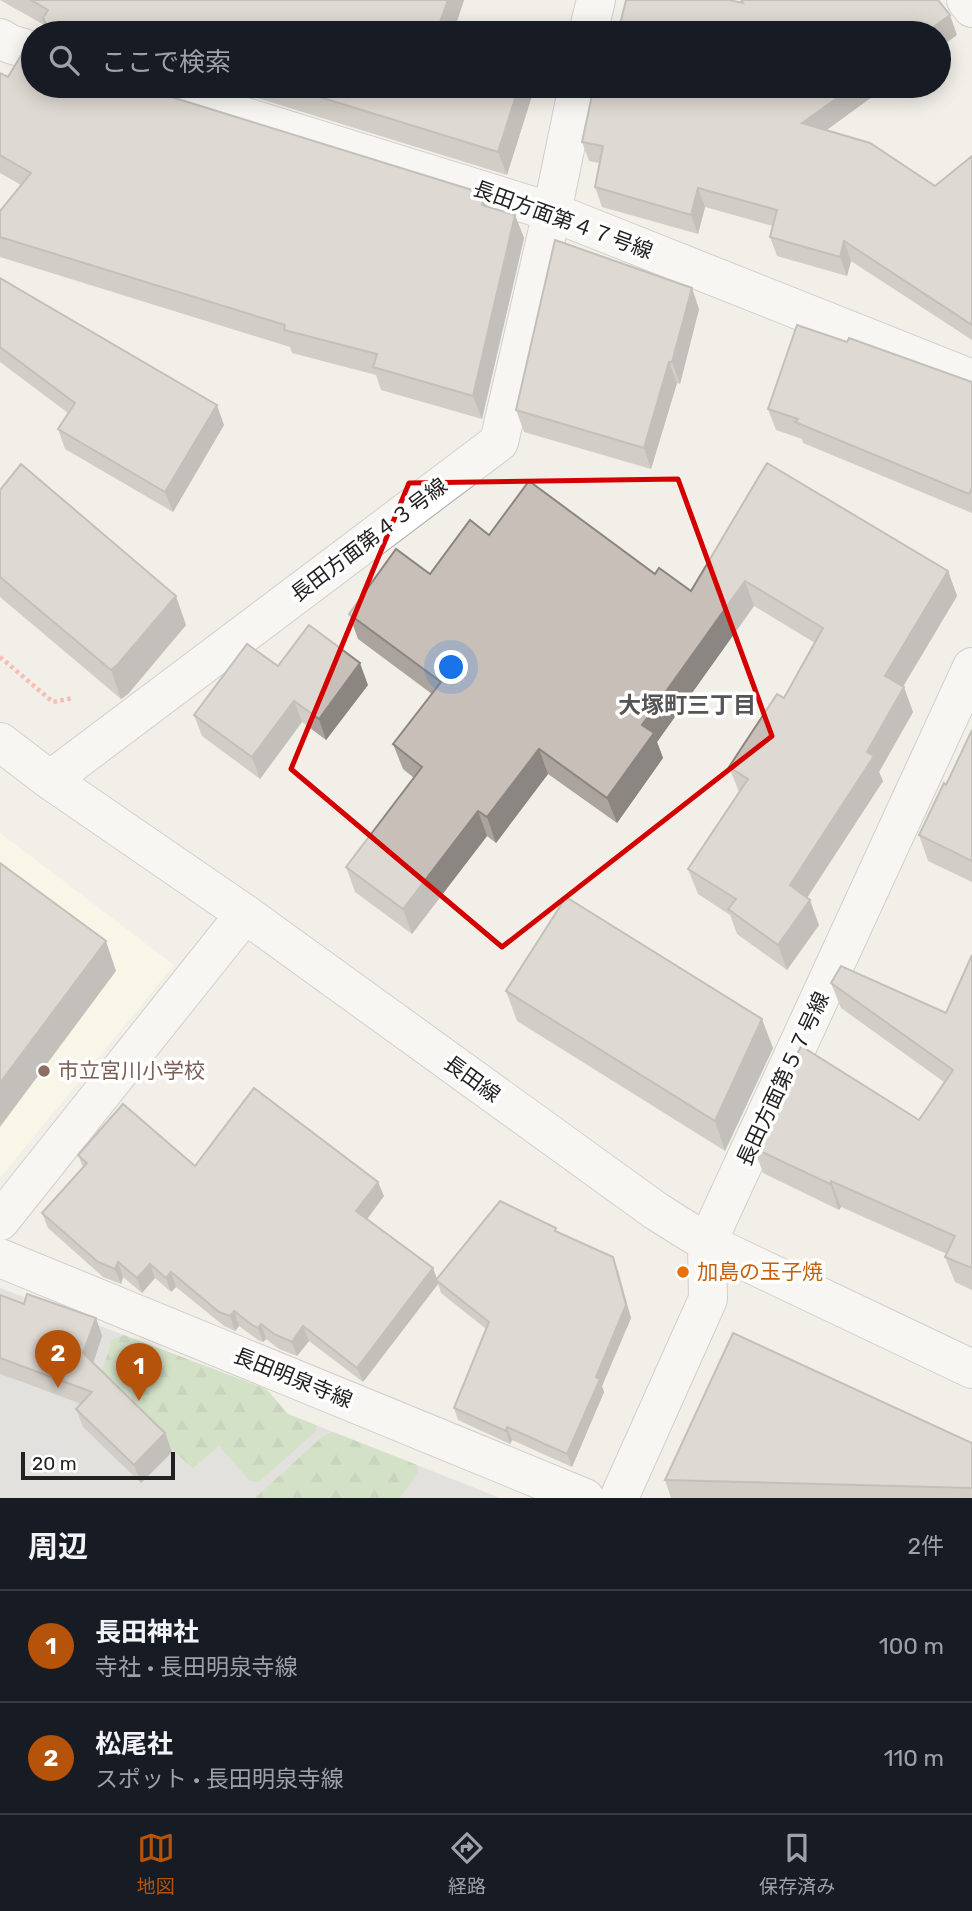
<!DOCTYPE html>
<html lang="ja">
<meta charset="utf-8">
<style>
body{margin:0;font-family:Rubik,"Noto Sans JP",sans-serif;background:#242831;color:#f1f3f6}
.scale{position:absolute;left:21px;bottom:18px;width:154px;box-sizing:border-box;padding-left:7px;border:4px solid #222;border-top:0;font-size:19px;line-height:24px;white-space:nowrap;color:#222;-webkit-text-stroke:5px #fff;paint-order:stroke}
.you{position:absolute;left:452px;top:668px;width:24px;height:24px;margin:-18px;border:5px solid #fff;border-radius:50%;background:#1a73e8;box-shadow:0 0 0 10px #1a73e833}
.badge{display:grid;place-items:center;width:46px;height:46px;border-radius:50%;background:#b45309;color:#fff;font-size:23px;font-weight:700}
.pin{position:absolute;translate:-50% -58px;filter:drop-shadow(0 2px 4px #0008)}
.pin::after{content:'';position:absolute;top:37px;width:24px;height:21px;background:inherit;clip-path:polygon(0 0,100% 0,50% 100%)}
.list{margin:0;padding:0;list-style:none}
h2{display:flex;justify-content:space-between;align-items:center;height:91px;margin:0;padding:0 28px;font-size:30px}
h2 small{font-size:23px;font-weight:400;color:#9ea1a6}
.list li{display:grid;grid-template-columns:46px 1fr auto;gap:21px;align-items:center;box-sizing:border-box;height:112px;padding:0 28px;border-top:2px solid #363941}
.list b{display:block;font-size:26px;white-space:nowrap}
.list p{margin:0;font-size:23px;white-space:nowrap;color:#9ea1a6}
.list em{font-size:23px;font-style:normal;color:#9ea1a6}
.icon{flex:none;width:38px;height:38px;fill:none;stroke:currentColor;stroke-width:2;stroke-linecap:round;stroke-linejoin:round}
.map{position:relative;flex:none;width:972px;height:1498px;overflow:hidden}
.search{position:absolute;background:#171b24;box-shadow:0 4px 18px #0003;left:21px;right:21px;top:21px;height:77px;display:flex;align-items:center;gap:18px;box-sizing:border-box;padding:0 24px;border-radius:38px;color:#9ea1a6;font-size:26px}
.sheet{height:315px;background:#171b24}
nav{display:flex;justify-content:space-around;align-items:center;box-sizing:border-box;height:98px;border-top:2px solid #363941;background:#171b24;font-size:19px;color:#9ea1a6}
nav a{display:grid;justify-items:center;gap:4px}
nav .on{color:#b45309}
.map>svg:first-child{display:block}
</style>
<div class="map">
<svg width="972" height="1498" viewBox="0 0 972 1498">
<defs>
<pattern id="forest-firs" width="22" height="20" patternUnits="userSpaceOnUse" patternTransform="scale(1.75)"><rect width="22" height="20" fill="#add19e"/><path d="M5 1l3.5 6h-7zM16 11l3.5 6h-7z" fill="#95b388"/></pattern>
</defs>
<rect width="100%" height="100%" fill="#f2efe9"/>
<path fill="#ffffe5" d="M0,833L174,965L0,1178Z"/>
<path fill="#d0d0d0" d="M0,1288L266,1389L288,1414L500,1498H0Z"/>
<g fill="url(#forest-firs)">
<path d="M124,1335L266,1389L288,1414L316,1425V1431L259,1482L250,1481L219,1446L193,1468L190,1466L103,1384L100,1377L112,1340Z"/>
<path d="M333,1432L417,1465L418,1472L400,1498H255L323,1436Z"/>
</g>
<g fill="none" stroke-linecap="round" stroke-linejoin="round">
<defs>
<g id="minor">
<path d="M966,0L972,8"/>
<path d="M588,33L596,0"/>
<path d="M0,38L10,44L33,51"/>
<path d="M145,86L552,212L972,379"/>
<path d="M0,742L50,780L245,914L656,1211L707,1243L972,1369"/>
<path d="M50,780L499,442L552,212L578,86"/>
<path d="M0,1221L245,914"/>
<path d="M0,1258L585,1498"/>
<path d="M619,1498L708,1299L707,1243L972,667"/>
</g>
</defs>
<use href="#minor" stroke="#a9a9a9" stroke-width="40"/>
<path stroke="#fa8072" stroke-width="4.5" stroke-dasharray="3.5 3.5" stroke-linecap="butt" d="M0,657L53,702L73,698"/>
<use href="#minor" stroke="#fff" stroke-width="38"/>
</g>
<g fill="#aba49e">
<path d="M0,0H464L453,33H45L46,26Z"/>
<path d="M30,49L33,86L490,207L515,215L524,238L482,419L381,390L376,375L292,353L290,347L0,257V211L21,185L0,173V73L8,77Z"/>
<path d="M218,86H535L507,175Z"/>
<path d="M887,86L826,130L935,186L972,156V340L851,261L847,276L777,256L770,237L773,226L705,207L698,234L602,207L595,187L599,163L589,161L582,142L605,87Z"/>
<path d="M0,278L224,425L173,512L65,449L58,429L68,413L0,362Z"/>
<path d="M699,309L680,384L677,383L651,469L524,432L516,410Z"/>
<path d="M847,342L972,382V513L803,443L802,439L776,430L768,409Z"/>
<path d="M767,463L948,571L957,596L903,687L913,712L879,772L883,781L807,898L819,925L787,970L737,934L730,915L698,894L688,869L739,792L729,767L784,698L815,643L754,606L657,742L663,758L617,823L548,774L496,843L487,836L412,934L355,892L346,867L414,778L403,769L393,744L432,694L358,639L349,614L430,574L489,535L655,574L691,591Z"/>
<path d="M0,490L186,625L128,694L121,699L0,597Z"/>
<path d="M278,666L368,685L326,740L302,722L260,779L202,736L194,715Z"/>
<path d="M972,730V882L928,861L919,835L946,785Z"/>
<path d="M972,955V1290L955,1282L945,1257L947,1254L841,1207L839,1210L763,1173L754,1148L919,1120L944,1082L841,1008L831,983L946,1013Z"/>
<path d="M506,991L773,1048L725,1151L517,1021Z"/>
<path d="M78,1155L195,1166L384,1196L367,1219L433,1268L437,1279L557,1232L618,1270L631,1318L602,1386L604,1392L572,1467L512,1440L510,1444L458,1420L454,1408L486,1329L441,1293L438,1284L363,1382L309,1341L297,1356L279,1349L266,1339L263,1342L258,1340L239,1326L235,1331L224,1326L176,1287L171,1292L155,1278L142,1293L123,1277L121,1284L103,1277L48,1228L42,1213L83,1167Z"/>
<path d="M0,1295L24,1304L96,1318L102,1336L93,1363L165,1433L172,1452L141,1483L83,1427L76,1409L81,1404L28,1384L0,1374Z"/>
<path d="M972,1443V1498H671L665,1480Z"/>
</g>
<g fill="#8b8681">
<path d="M448,0H464L453,33H436Z"/>
<path d="M950,15L957,35L939,48V33H925Z"/>
<path d="M519,86H535L507,175L498,152Z"/>
<path d="M854,86H887L809,143L802,123Z"/>
<path d="M698,188L705,207L698,234L691,215Z"/>
<path d="M485,194L494,217L482,205Z"/>
<path d="M515,215L524,238L482,419L473,396Z"/>
<path d="M844,241L851,261L847,276L840,257Z"/>
<path d="M692,288L699,309L680,384L672,362Z"/>
<path d="M669,362L677,383L651,469L644,448Z"/>
<path d="M217,405L224,425L173,512L165,492Z"/>
<path d="M948,571L957,596L894,701L885,676Z"/>
<path d="M745,581L754,606L657,742L663,758L617,823L607,798L642,725Z"/>
<path d="M176,596L186,625L128,694L121,699L111,670Z"/>
<path d="M360,663L368,685L326,740L319,719Z"/>
<path d="M904,687L913,712L879,772L883,781L799,910L790,885Z"/>
<path d="M294,701L302,722L260,779L252,757Z"/>
<path d="M539,749L548,774L496,843L487,817Z"/>
<path d="M478,811L487,836L412,934L403,909Z"/>
<path d="M810,900L819,925L787,970L778,945Z"/>
<path d="M106,941L116,971L0,1127V1083Z"/>
<path d="M762,1019L773,1048L725,1151L715,1121Z"/>
<path d="M831,1181L841,1207L839,1210L830,1184Z"/>
<path d="M378,1182L384,1196L362,1226L356,1211Z"/>
<path d="M613,1257L631,1318L602,1386L604,1392L572,1467L567,1454Z"/>
<path d="M118,1262L123,1277L121,1284L115,1269Z"/>
<path d="M150,1264L155,1278L142,1293L137,1278Z"/>
<path d="M433,1268L438,1282L436,1280L438,1284L363,1382L357,1368Z"/>
<path d="M171,1272L176,1287L171,1292L166,1278Z"/>
<path d="M234,1311L239,1326L235,1331L230,1316Z"/>
<path d="M96,1318L102,1336L90,1372L83,1353Z"/>
<path d="M261,1324L266,1339L263,1342L258,1328Z"/>
<path d="M303,1326L309,1341L297,1356L292,1342Z"/>
<path d="M507,1427L512,1440L510,1444L506,1431Z"/>
<path d="M165,1433L172,1452L141,1483L134,1465Z"/>
</g>
<g fill="#c7bfb8" stroke="#8b8681" stroke-width="2">
<path d="M31,0H448L436,33H45L46,24L43,18L48,10Z"/>
<path d="M626,0H729L743,3L741,0H938L950,15L925,33H618Z"/>
<path d="M33,48V86H136L485,194L482,205L515,215L473,396L373,367L377,354L284,330L285,325L0,237V211L31,173L0,155V73L8,77L25,49H30Z"/>
<path d="M284,86H519L498,152Z"/>
<path d="M594,86L605,87V86H854L802,123L870,143L935,186L972,156V325L844,241L840,257L770,237L777,210L698,188L691,215L595,187L603,146L582,142Z"/>
<path d="M555,240L692,288L672,362H669L644,448L516,410Z"/>
<path d="M0,278L217,405L165,492L58,429L75,403L0,347Z"/>
<path d="M797,325L847,342L849,338L972,382V488L969,494L795,422L798,419L768,409Z"/>
<path d="M767,463L948,571L885,676L904,687L867,752L874,756L790,885L810,900L778,945L728,909L736,899L688,869L748,779L729,767L777,694L784,698L823,628L745,581L642,725L654,733L607,798L539,749L487,817L478,811L403,909L346,867L422,767L393,744L441,682L349,614L396,549L430,574L470,520L489,535L529,481L655,574L659,568L691,591Z"/>
<path d="M21,464L176,596L118,664L111,670L0,577V490Z"/>
<path d="M309,625L360,663L319,719L294,701L252,757L194,715L247,644L278,666Z"/>
<path d="M972,730V861L919,835L944,783L946,785Z"/>
<path d="M0,863L106,941L0,1083Z"/>
<path d="M566,897L762,1019L715,1121L506,991Z"/>
<path d="M972,955V1268L945,1257L955,1236L831,1181L830,1184L754,1148L801,1046L919,1120L953,1070L831,983L841,966L946,1013Z"/>
<path d="M254,1088L378,1182L356,1211L433,1268L357,1368L303,1326L292,1342L274,1334L261,1324L258,1328L252,1325L234,1311L230,1316L219,1312L171,1272L166,1278L150,1264L137,1278L118,1262L115,1269L98,1262L42,1213L87,1163L78,1155L123,1104L195,1166Z"/>
<path d="M500,1201L556,1228L555,1231L613,1257L626,1305L596,1377L600,1379L567,1454L507,1427L506,1431L454,1408L489,1322L436,1280Z"/>
<path d="M27,1294L96,1318L83,1353L165,1433L134,1465L76,1409L92,1392L0,1358V1295L24,1304Z"/>
<path d="M733,1333L972,1443V1488L665,1480Z"/>
</g>
<path d="M0 0H972V1498H0ZM678,479L772,736L502,947L291,769L409,483Z" fill="#f2efe9" fill-opacity=".55" fill-rule="evenodd"/>
<path fill="none" stroke="#d40000" stroke-width="5" stroke-linejoin="round" d="M678,479L772,736L502,947L291,769L409,483Z"/>
<circle fill="#8d6e63" stroke="#fff" stroke-width="2.5" cx="44" cy="1071" r="7"/>
<circle fill="#e8710a" stroke="#fff" stroke-width="2.5" cx="683" cy="1272" r="7"/>
<g text-anchor="middle" stroke-width="7" stroke-linejoin="round" paint-order="stroke">
<g font-size="21" fill="#222" stroke="#fff">
<text transform="translate(563 220) rotate(20)" y="7">長田方面第４７号線</text>
<text transform="translate(369 540) rotate(-37)" y="7">長田方面第４３号線</text>
<text transform="translate(472 1079) rotate(36)" y="7">長田線</text>
<text transform="translate(783 1079) rotate(-65)" y="7">長田方面第５７号線</text>
<text transform="translate(293 1378) rotate(22)" y="7">長田明泉寺線</text>
</g>
<g font-size="21" fill="#785e54" stroke="#fff" text-anchor="start">
<text x="58" y="1078">市立宮川小学校</text>
</g>
<g font-size="21" fill="#c56008" stroke="#fff" text-anchor="start">
<text x="697" y="1279">加島の玉子焼</text>
</g>
<g font-size="23" font-weight="bold" fill="#555" stroke="#fff">
<text x="687" y="713">大塚町三丁目</text>
</g>
</g>
</svg>
<div class="scale">20 m</div>
<div class="you"></div>
<div class="pin badge" style="left:139px;top:1401px">1</div>
<div class="pin badge" style="left:58px;top:1388px">2</div>
<div class="search"><svg class="icon" aria-label="search" viewBox="0 0 24 24"><circle cx="10" cy="10" r="6"/><path d="M15 15l6 6"/></svg>ここで検索</div>
</div>
<section class="sheet">
<h2>周辺<small>2件</small></h2>
<ul class="list">
<li><span class="badge">1</span><div><b>長田神社</b><p>寺社 · 長田明泉寺線</p></div><em>100 m</em></li>
<li><span class="badge">2</span><div><b>松尾社</b><p>スポット · 長田明泉寺線</p></div><em>110 m</em></li>
</ul>
</section>
<nav>
<a class="on"><svg class="icon" aria-label="map" viewBox="0 0 24 24"><path d="M3 6l6-2 6 2 6-2v14l-6 2-6-2-6 2zM9 4v14M15 6v14"/></svg>地図</a>
<a><svg class="icon" aria-label="directions" viewBox="0 0 24 24"><path d="M12 3l9 9-9 9-9-9zM9 14v-3h6M13 9l2 2-2 2"/></svg>経路</a>
<a><svg class="icon" aria-label="saved" viewBox="0 0 24 24"><path d="M7 4h10v16l-5-4-5 4z"/></svg>保存済み</a>
</nav>
